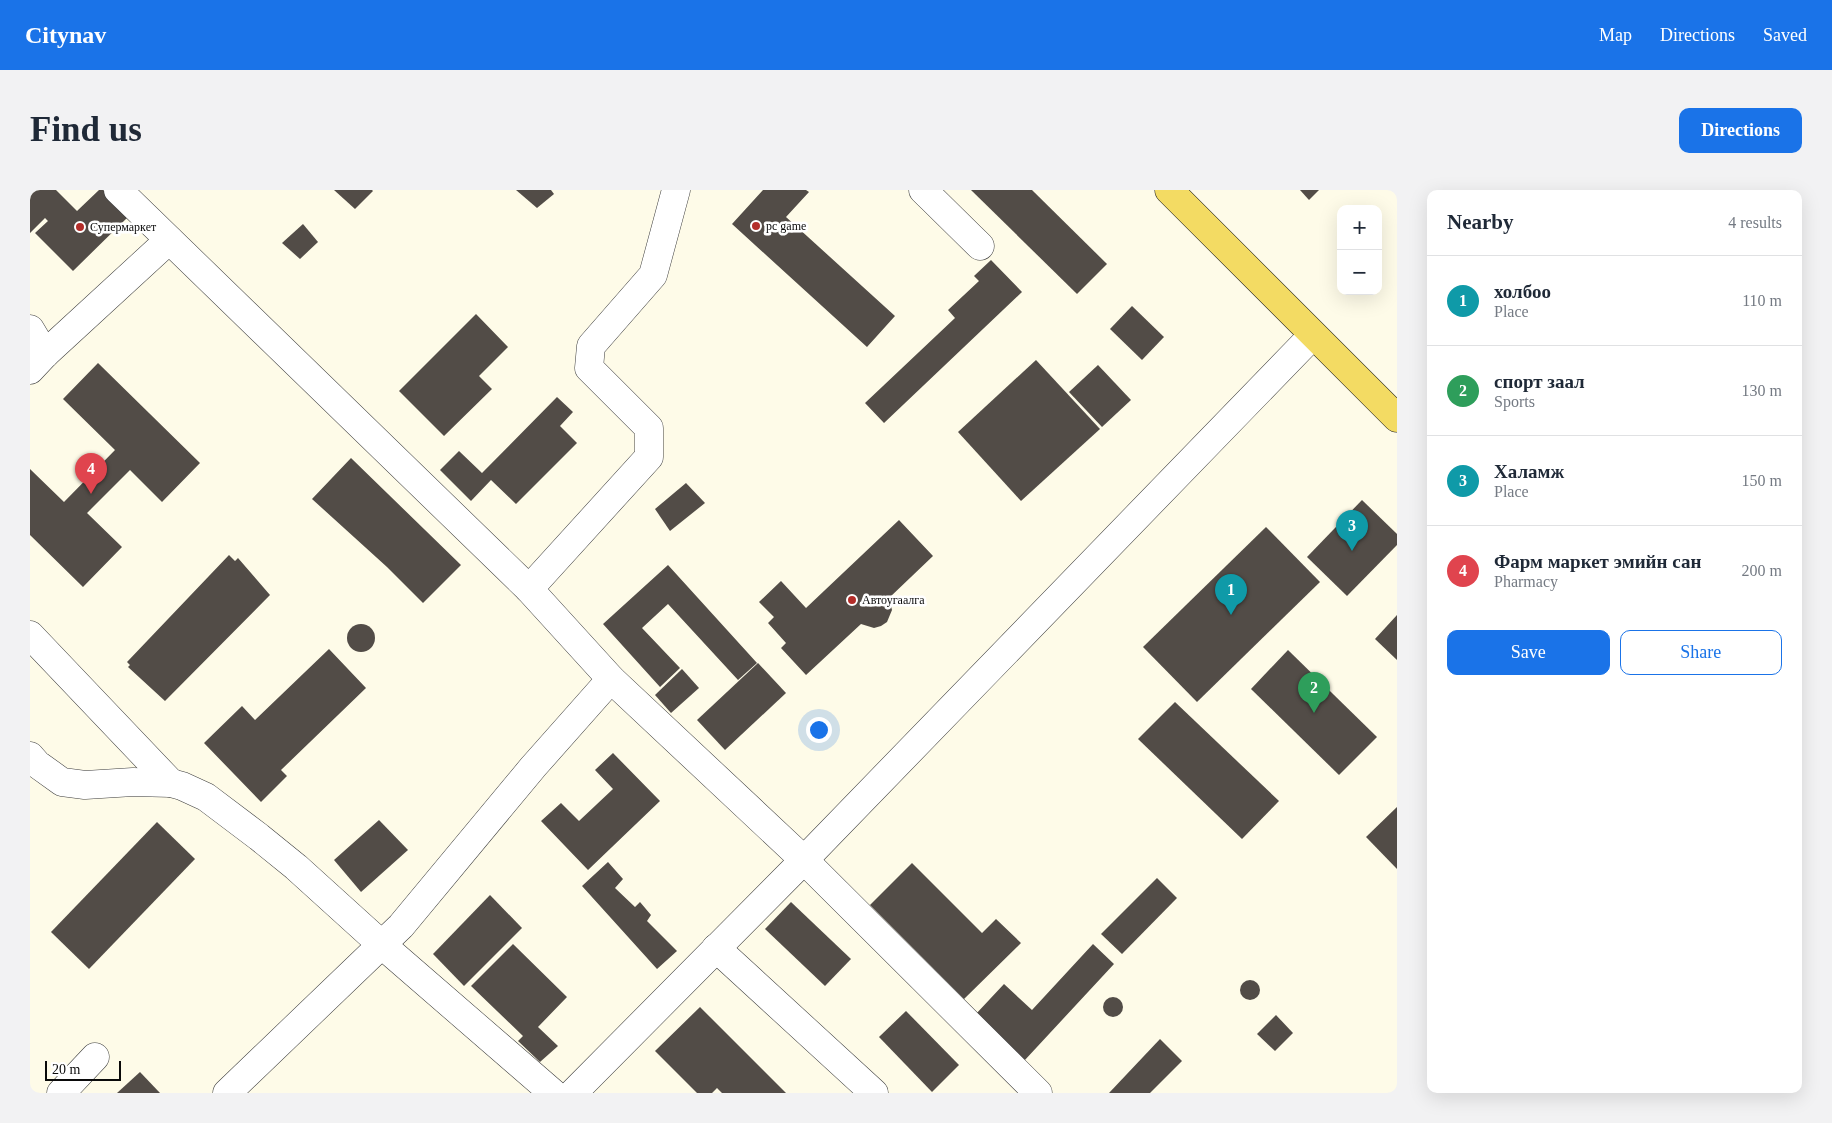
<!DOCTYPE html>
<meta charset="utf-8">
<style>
body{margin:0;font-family:Georgia,serif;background:#f2f2f3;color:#1f2937}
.controls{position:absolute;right:15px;top:15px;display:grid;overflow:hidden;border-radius:10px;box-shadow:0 5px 20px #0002}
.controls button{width:45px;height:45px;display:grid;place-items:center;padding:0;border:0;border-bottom:1px solid #e0e1e3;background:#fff;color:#1f2937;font:25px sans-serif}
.scale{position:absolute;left:15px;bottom:12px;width:76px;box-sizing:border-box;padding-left:5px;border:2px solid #0a0a0a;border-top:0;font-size:14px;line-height:18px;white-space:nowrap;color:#0a0a0a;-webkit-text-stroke:4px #fff;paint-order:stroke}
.you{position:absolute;left:788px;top:539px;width:18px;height:18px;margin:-12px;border:4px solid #fff;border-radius:50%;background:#1a73e8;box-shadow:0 0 0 8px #1a73e833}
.badge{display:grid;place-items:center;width:32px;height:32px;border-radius:50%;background:#1a73e8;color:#fff;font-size:16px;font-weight:700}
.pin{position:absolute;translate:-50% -41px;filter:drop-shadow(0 1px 2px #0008)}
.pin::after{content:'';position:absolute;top:26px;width:18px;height:15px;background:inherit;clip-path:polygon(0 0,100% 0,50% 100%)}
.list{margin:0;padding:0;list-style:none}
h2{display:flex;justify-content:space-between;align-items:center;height:65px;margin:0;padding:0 20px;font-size:21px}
h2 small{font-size:16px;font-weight:400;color:#747a83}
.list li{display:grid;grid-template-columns:32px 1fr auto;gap:15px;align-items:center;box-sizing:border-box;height:90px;padding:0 20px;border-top:1px solid #e0e1e3}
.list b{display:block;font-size:19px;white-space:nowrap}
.list p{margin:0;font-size:16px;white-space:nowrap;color:#747a83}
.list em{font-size:16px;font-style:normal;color:#747a83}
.actions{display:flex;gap:10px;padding:15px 20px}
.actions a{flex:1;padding:11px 0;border:1px solid #1a73e8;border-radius:10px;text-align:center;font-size:18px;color:#1a73e8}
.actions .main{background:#1a73e8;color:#fff}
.map{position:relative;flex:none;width:1367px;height:903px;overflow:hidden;border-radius:10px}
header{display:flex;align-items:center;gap:30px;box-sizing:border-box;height:70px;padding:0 25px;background:#1a73e8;color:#fff}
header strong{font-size:24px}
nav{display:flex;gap:28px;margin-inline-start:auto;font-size:18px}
.intro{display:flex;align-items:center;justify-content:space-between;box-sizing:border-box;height:120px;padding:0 30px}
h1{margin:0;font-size:35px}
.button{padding:12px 22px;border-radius:10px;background:#1a73e8;color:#fff;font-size:18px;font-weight:700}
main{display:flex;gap:30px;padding:0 30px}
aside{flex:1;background:#fff;border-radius:10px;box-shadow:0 5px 20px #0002}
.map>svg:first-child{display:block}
</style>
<header>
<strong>Citynav</strong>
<nav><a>Map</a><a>Directions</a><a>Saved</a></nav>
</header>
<div class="intro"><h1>Find us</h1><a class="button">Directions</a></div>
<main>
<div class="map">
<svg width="1367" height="903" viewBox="0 0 1367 903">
<rect width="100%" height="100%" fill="#fefbe8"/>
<g fill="#524c47">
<path d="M0,0H26L47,21L69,0H73L99,26L43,81L5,43L18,31L15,28L0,43Z"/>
<path d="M304,0H342L343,1L325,19Z"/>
<path d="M486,0H521L524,4L507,18Z"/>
<path d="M733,0H776L779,2L756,27L865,126L837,157L702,34Z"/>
<path d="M941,0H1002L1077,74L1047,104Z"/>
<path d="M1270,0H1289L1279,10Z"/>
<path d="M273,34L288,52L270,69L252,53Z"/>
<path d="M961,70L992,102L854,233L835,213L925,128L918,120L949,91L944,86Z"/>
<path d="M1102,116L1134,147L1112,170L1080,139Z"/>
<path d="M446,124L478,157L449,186L462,199L414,246L369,201Z"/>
<path d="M1006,170L1070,239L991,311L928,242Z"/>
<path d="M68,173L170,273L132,312L100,280L57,323L92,357L53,397L0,345V279L34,312L85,260L33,209Z"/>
<path d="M1068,175L1101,210L1072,237L1039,202Z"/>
<path d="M527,207L543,222L530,236L547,253L486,314L461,290L441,311L410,280L429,261L452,283Z"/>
<path d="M321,268L431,375L393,413L357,377L282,309Z"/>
<path d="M656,293L675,313L640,341L625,319Z"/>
<path d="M1332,310L1367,344V355L1317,406L1277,367Z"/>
<path d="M869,330L903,366L859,408L862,420L857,432L851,436L844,438L831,434L776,485L751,458L756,453L738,433L744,427L729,412L751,391L776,418Z"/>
<path d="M1236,337L1290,392L1167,512L1113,457Z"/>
<path d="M199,365L205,371L208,368L240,405L135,511L98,477L100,475L97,472Z"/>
<path d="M638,375L727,473L708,490L638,414L612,438L650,478L630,497L573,434Z"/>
<path d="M1367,425V470L1345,449Z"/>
<circle cx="331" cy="448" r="14"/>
<path d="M299,459L336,498L251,580L257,586L231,612L174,553L212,516L225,530Z"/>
<path d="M1258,460L1347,547L1309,585L1221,499Z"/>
<path d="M728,473L756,503L695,560L667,530Z"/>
<path d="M652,479L669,498L641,523L625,505Z"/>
<path d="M1145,512L1249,611L1212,649L1108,549Z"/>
<path d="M583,563L630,611L558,680L511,631L531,613L549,631L583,599L565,580Z"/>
<path d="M1367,617V679L1336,647Z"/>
<path d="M349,630L378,660L331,702L304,670Z"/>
<path d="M127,632L165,669L59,779L21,742Z"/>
<path d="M578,672L593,689L585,698L605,717L610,712L621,725L617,731L647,761L627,779L552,696Z"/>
<path d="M882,673L952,743L966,729L991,753L934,809L840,715Z"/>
<path d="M1127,688L1147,708L1092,764L1071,744Z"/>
<path d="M460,705L492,738L434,796L403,764Z"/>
<path d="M761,712L821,769L795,796L735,739Z"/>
<path d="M483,754L537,807L508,837L528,856L510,872L488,851L493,846L441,796Z"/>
<path d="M1063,754L1084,774L994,871L945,825L974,794L1002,820Z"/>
<circle cx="1220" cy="800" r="10"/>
<circle cx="1083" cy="817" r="10"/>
<path d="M670,817L756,903H692L687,898L682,903H667L625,861Z"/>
<path d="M876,821L929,875L902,902L849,847Z"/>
<path d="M1246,825L1263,843L1245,861L1227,844Z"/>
<path d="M1130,849L1152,871L1120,903H1079Z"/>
<path d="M110,882L130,903H87Z"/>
</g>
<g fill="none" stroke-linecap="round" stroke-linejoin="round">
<defs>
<g id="minor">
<path d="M88,0L499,399L581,489L774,670L1008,903"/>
<path d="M893,0L950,56"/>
<path d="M0,139L15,164"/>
<path d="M0,180L15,164L139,50"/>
<path d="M499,399L619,267V238L559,178L561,156L623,85L646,0"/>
<path d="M0,445L141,593"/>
<path d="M0,566L7,574L32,592L55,595L103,592L141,593L152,596L176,607L229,647L266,677L351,754L523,903"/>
<path d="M686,758L844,903"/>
<path d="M31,903L65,867"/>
<path d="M197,903L371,736L503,577L581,489"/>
<path d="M543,903L774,670L1283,145"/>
</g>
<path id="major" d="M1139,0L1367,228"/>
</defs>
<use href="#minor" stroke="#3d3d3d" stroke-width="29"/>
<use href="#major" stroke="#1b1b1b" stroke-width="29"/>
<use href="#minor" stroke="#fff" stroke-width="28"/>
<use href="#major" stroke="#f3db63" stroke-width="28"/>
</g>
<g fill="#b32d29" stroke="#fff" stroke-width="2">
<circle cx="726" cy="36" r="5"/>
<circle cx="50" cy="37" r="5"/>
<circle cx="822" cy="410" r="5"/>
</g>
<g text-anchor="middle" stroke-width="5" stroke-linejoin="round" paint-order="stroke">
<g font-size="12" fill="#0a0a0a" stroke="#fff" text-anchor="start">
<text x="736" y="40">pc game</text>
<text x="60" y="41">Супермаркет</text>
<text x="832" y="414">Автоугаалга</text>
</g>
</g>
</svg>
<div class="controls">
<button>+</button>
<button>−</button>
</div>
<div class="scale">20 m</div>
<div class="you"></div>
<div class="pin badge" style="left:1201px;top:425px;background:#0f9aa8">1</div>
<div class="pin badge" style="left:1284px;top:523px;background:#2e9e5b">2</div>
<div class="pin badge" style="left:1322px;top:361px;background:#0f9aa8">3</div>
<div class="pin badge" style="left:61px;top:304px;background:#e0444e">4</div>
</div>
<aside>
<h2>Nearby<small>4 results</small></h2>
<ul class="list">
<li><span class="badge" style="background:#0f9aa8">1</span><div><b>холбоо</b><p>Place</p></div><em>110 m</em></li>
<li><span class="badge" style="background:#2e9e5b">2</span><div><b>спорт заал</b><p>Sports</p></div><em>130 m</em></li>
<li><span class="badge" style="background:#0f9aa8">3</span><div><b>Халамж</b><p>Place</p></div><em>150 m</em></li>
<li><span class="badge" style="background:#e0444e">4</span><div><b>Фарм маркет эмийн сан</b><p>Pharmacy</p></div><em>200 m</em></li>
</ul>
<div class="actions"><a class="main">Save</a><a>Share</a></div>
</aside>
</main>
